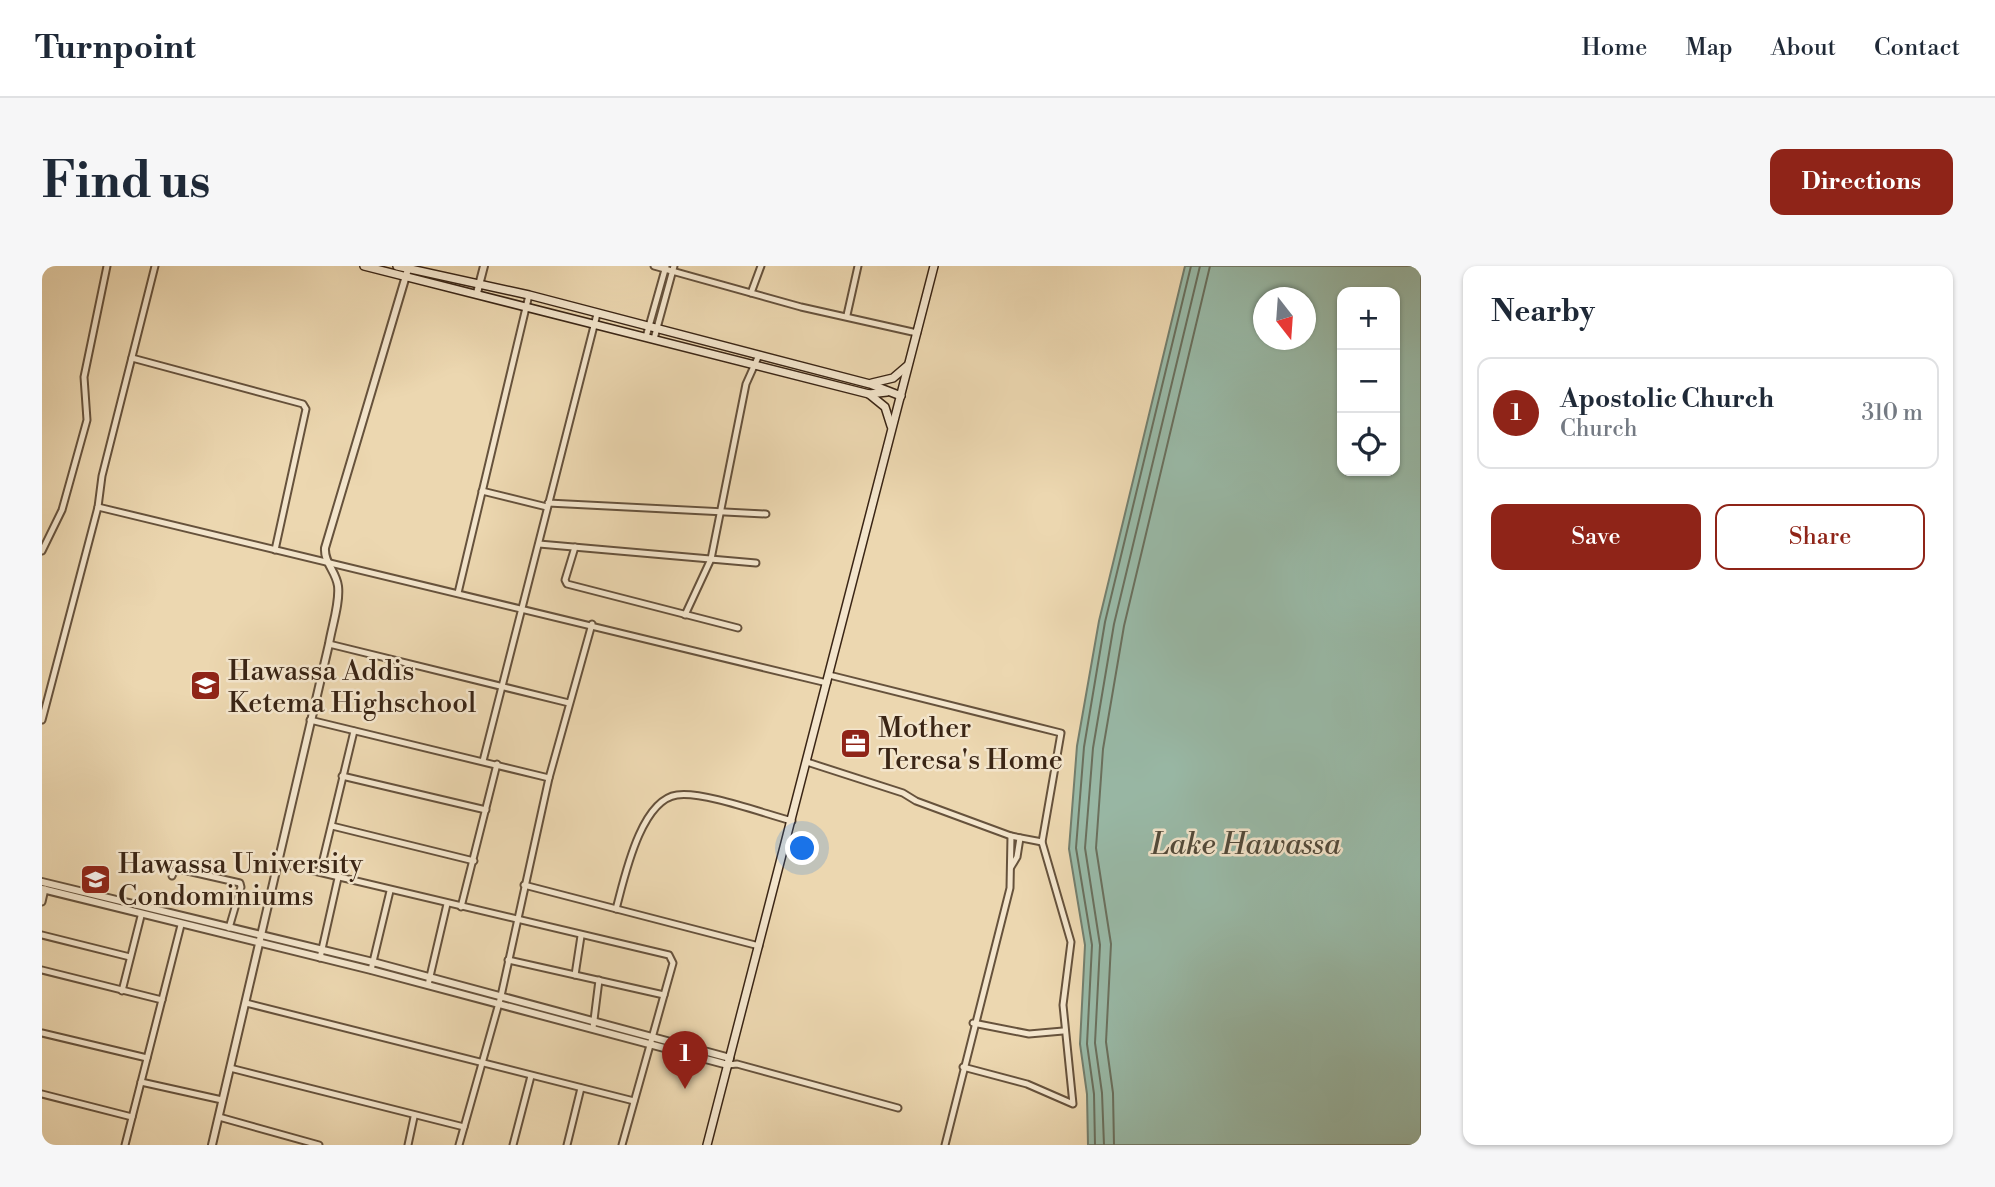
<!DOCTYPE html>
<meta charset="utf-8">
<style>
body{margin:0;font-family:"Libre Bodoni",serif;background:#f6f6f7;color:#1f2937}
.controls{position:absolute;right:21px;top:21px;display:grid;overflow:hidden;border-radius:14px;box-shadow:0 2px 5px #0004}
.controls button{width:63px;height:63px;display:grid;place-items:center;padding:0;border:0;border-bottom:2px solid #e0e1e3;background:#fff;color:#1f2937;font:35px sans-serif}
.compass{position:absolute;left:1211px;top:21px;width:63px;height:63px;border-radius:50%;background:#fff;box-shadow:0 2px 5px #0004;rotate:163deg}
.you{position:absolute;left:761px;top:583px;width:24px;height:24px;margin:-18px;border:5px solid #fff;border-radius:50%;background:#1a73e8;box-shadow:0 0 0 10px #1a73e833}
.badge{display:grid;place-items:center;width:46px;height:46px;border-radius:50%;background:#8f2418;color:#fff;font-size:23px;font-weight:700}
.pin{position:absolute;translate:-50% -58px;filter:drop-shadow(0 2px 4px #0008)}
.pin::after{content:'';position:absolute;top:37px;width:24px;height:21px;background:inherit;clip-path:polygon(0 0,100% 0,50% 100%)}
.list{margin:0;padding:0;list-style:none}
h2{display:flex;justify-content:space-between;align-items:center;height:91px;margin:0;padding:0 28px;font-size:30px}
h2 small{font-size:23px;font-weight:400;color:#747a83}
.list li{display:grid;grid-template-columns:46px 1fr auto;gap:21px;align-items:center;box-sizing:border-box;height:112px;margin:0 14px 14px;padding:0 14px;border:2px solid #e0e1e3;border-radius:14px}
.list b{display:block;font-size:26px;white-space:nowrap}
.list p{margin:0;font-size:23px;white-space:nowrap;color:#747a83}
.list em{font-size:23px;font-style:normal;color:#747a83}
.actions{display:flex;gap:14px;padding:21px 28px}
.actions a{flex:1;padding:16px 0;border:2px solid #8f2418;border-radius:14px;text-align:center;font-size:24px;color:#8f2418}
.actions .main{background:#8f2418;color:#fff}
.icon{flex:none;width:38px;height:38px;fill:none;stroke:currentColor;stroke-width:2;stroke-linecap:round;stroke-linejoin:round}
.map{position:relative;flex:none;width:1379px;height:879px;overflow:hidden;border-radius:14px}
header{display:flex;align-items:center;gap:42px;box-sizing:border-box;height:98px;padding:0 35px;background:#fff;border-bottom:2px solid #e0e1e3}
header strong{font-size:33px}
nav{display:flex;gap:38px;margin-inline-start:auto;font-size:24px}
.intro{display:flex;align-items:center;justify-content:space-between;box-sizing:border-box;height:168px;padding:0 42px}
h1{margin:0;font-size:49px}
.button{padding:18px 32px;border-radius:14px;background:#8f2418;color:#fff;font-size:24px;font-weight:700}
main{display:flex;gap:42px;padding:0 42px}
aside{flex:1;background:#fff;border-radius:14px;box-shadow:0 2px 5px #0004}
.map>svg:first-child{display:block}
</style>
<header>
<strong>Turnpoint</strong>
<nav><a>Home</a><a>Map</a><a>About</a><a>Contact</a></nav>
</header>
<div class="intro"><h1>Find us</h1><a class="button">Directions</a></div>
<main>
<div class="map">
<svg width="1379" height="879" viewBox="0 0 1379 879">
<rect width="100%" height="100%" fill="#ecd7b0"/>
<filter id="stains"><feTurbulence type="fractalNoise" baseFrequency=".00286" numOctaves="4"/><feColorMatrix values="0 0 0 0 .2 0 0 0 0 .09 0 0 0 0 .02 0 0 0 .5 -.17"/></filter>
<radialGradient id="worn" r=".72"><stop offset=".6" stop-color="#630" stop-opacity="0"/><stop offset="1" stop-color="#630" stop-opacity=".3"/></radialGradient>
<path fill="#99baa8" stroke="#737e6d" stroke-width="2" fill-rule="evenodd" d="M1143,0H1379V879H1046L1045,828L1038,778L1043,679L1027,583L1035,480L1057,355ZM1300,26H1353V205H1300ZM1222,32H1264V74H1222Z"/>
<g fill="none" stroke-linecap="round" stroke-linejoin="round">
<g stroke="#6a705e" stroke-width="2">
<path d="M1053,879L1052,828L1045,778L1050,679L1034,582L1042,481L1063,356L1149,0"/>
<path d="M1062,879L1060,827L1053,777L1058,679L1043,582L1051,482L1072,358L1158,0"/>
<path d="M1072,879L1071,827L1064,776L1069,678L1054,582L1061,483L1082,360L1168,0"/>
</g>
<defs>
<g id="minor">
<path d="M612,0L759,41L875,67"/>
<path d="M709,27L719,0"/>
<path d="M805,49L816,0"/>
<path d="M604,71L624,0"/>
<path d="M612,73L632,0"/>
<path d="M90,92L261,138L264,143L233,284"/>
<path d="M440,225L505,241"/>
<path d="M506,237L724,248"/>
<path d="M56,241L785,417"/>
<path d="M497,278L714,297"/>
<path d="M533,281L523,314L525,318L696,362"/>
<path d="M0,285L20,244L45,154L42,111L65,0"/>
<path d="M416,327L487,29"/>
<path d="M643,349L669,293L704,118L717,89"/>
<path d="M287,378L527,437"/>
<path d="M787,409L1019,467L1000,576L1029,676L1021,739L1031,838L985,818L921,801"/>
<path d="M0,454L56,241L60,210L113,0"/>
<path d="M268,454L507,512"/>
<path d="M441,495L555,48"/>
<path d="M765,496L861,527L874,535L969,570L1000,576"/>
<path d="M300,510L444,544"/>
<path d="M290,560L432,595"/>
<path d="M234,596L627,689L631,697L580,879"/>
<path d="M969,601L975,591L978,572"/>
<path d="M278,606L312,465"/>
<path d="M130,610L132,605L141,604L198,617L199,621L187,662"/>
<path d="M482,619L717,680"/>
<path d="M0,636L3,623"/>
<path d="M419,641L455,498"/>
<path d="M574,643C582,614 598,534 635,529C661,525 723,548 750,555"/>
<path d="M0,669L88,691"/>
<path d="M278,692L296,612"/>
<path d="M466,694L622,729"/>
<path d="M0,704L120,734"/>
<path d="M329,704L348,625"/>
<path d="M533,709L539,670"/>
<path d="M386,719L405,638"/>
<path d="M80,725L99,650"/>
<path d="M204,737L592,835"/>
<path d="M931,757L987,768L1021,765"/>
<path d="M551,762L557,714"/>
<path d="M0,767L105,792"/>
<path d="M686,799L695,798L856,842"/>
<path d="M188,802L422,861"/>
<path d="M99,816L180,834"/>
<path d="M0,828L90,851"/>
<path d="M177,851L277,879"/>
<path d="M83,879L139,659"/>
<path d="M366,879L372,851"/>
<path d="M417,879L459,730L507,512L550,358"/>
<path d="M471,879L489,810"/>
<path d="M525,879L539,822"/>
<path d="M903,879L968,622L969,570"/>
</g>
<g id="tertiary">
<path d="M435,27L442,0"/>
<path d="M0,616L331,696L688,792"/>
<path d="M0,623L329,704L686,799"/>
<path d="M170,879L287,378C290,360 298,337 296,320C294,305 282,297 283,282L366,3"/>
</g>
<g id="secondary">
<path d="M322,0L827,128L845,126"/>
<path d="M355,0L487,29L828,118L859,130"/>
<path d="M830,117L851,112L865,100"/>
<path d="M827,128L843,141L849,160"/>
<path d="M665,879L892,0"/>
</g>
</defs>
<use href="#minor" stroke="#66523c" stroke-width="9"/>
<use href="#tertiary" stroke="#66523c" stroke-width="10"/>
<use href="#secondary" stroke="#3a2515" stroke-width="10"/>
<use href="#minor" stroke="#f3e5cc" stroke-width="5"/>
<use href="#tertiary" stroke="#f3e5cc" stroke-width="6"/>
<use href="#secondary" stroke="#f3e5cc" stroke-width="7"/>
</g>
<defs>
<symbol id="school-square" viewBox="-11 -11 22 22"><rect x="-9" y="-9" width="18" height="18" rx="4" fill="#8f2418" stroke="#f3e5cc"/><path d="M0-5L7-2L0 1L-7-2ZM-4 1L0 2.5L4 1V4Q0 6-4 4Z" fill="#fff"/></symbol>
<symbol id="office-square" viewBox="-11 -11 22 22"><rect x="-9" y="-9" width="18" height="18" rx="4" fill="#8f2418" stroke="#f3e5cc"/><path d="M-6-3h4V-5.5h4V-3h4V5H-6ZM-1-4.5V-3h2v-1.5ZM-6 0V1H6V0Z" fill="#fff"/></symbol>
<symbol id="university-square" viewBox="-11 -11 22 22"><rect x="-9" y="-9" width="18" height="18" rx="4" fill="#8f2418" stroke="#f3e5cc"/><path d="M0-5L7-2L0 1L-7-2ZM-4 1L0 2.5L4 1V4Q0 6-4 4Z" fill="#fff"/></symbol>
</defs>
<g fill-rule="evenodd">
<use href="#school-square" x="146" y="402" width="35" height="35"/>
<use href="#office-square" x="796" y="460" width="35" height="35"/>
<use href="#university-square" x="36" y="596" width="35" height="35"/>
</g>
<g text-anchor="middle" stroke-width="5" stroke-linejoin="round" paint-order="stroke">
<g font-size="28" fill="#3a2515" stroke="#f3e5cc" text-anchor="start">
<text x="186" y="414">Hawassa Addis<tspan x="186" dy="32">Ketema Highschool</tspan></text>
<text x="836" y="471">Mother<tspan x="836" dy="32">Teresa's Home</tspan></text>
<text x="76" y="607">Hawassa University<tspan x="76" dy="32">Condominiums</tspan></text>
</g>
<g font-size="30" font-style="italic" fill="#524a3a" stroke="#f3e5cc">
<text x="1204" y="588">Lake Hawassa</text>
</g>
</g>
<rect width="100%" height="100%" filter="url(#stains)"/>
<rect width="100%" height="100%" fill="url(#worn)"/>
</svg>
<div class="controls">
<button>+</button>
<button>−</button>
<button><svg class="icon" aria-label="locate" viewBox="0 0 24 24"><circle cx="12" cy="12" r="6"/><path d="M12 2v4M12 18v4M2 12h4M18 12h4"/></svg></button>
</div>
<svg class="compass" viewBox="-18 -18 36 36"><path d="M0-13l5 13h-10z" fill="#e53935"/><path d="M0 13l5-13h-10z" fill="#747a83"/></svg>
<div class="you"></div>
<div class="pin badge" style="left:643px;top:823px">1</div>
</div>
<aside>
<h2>Nearby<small></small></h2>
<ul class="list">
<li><span class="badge">1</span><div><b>Apostolic Church</b><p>Church</p></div><em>310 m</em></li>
</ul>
<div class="actions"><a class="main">Save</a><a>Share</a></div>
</aside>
</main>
